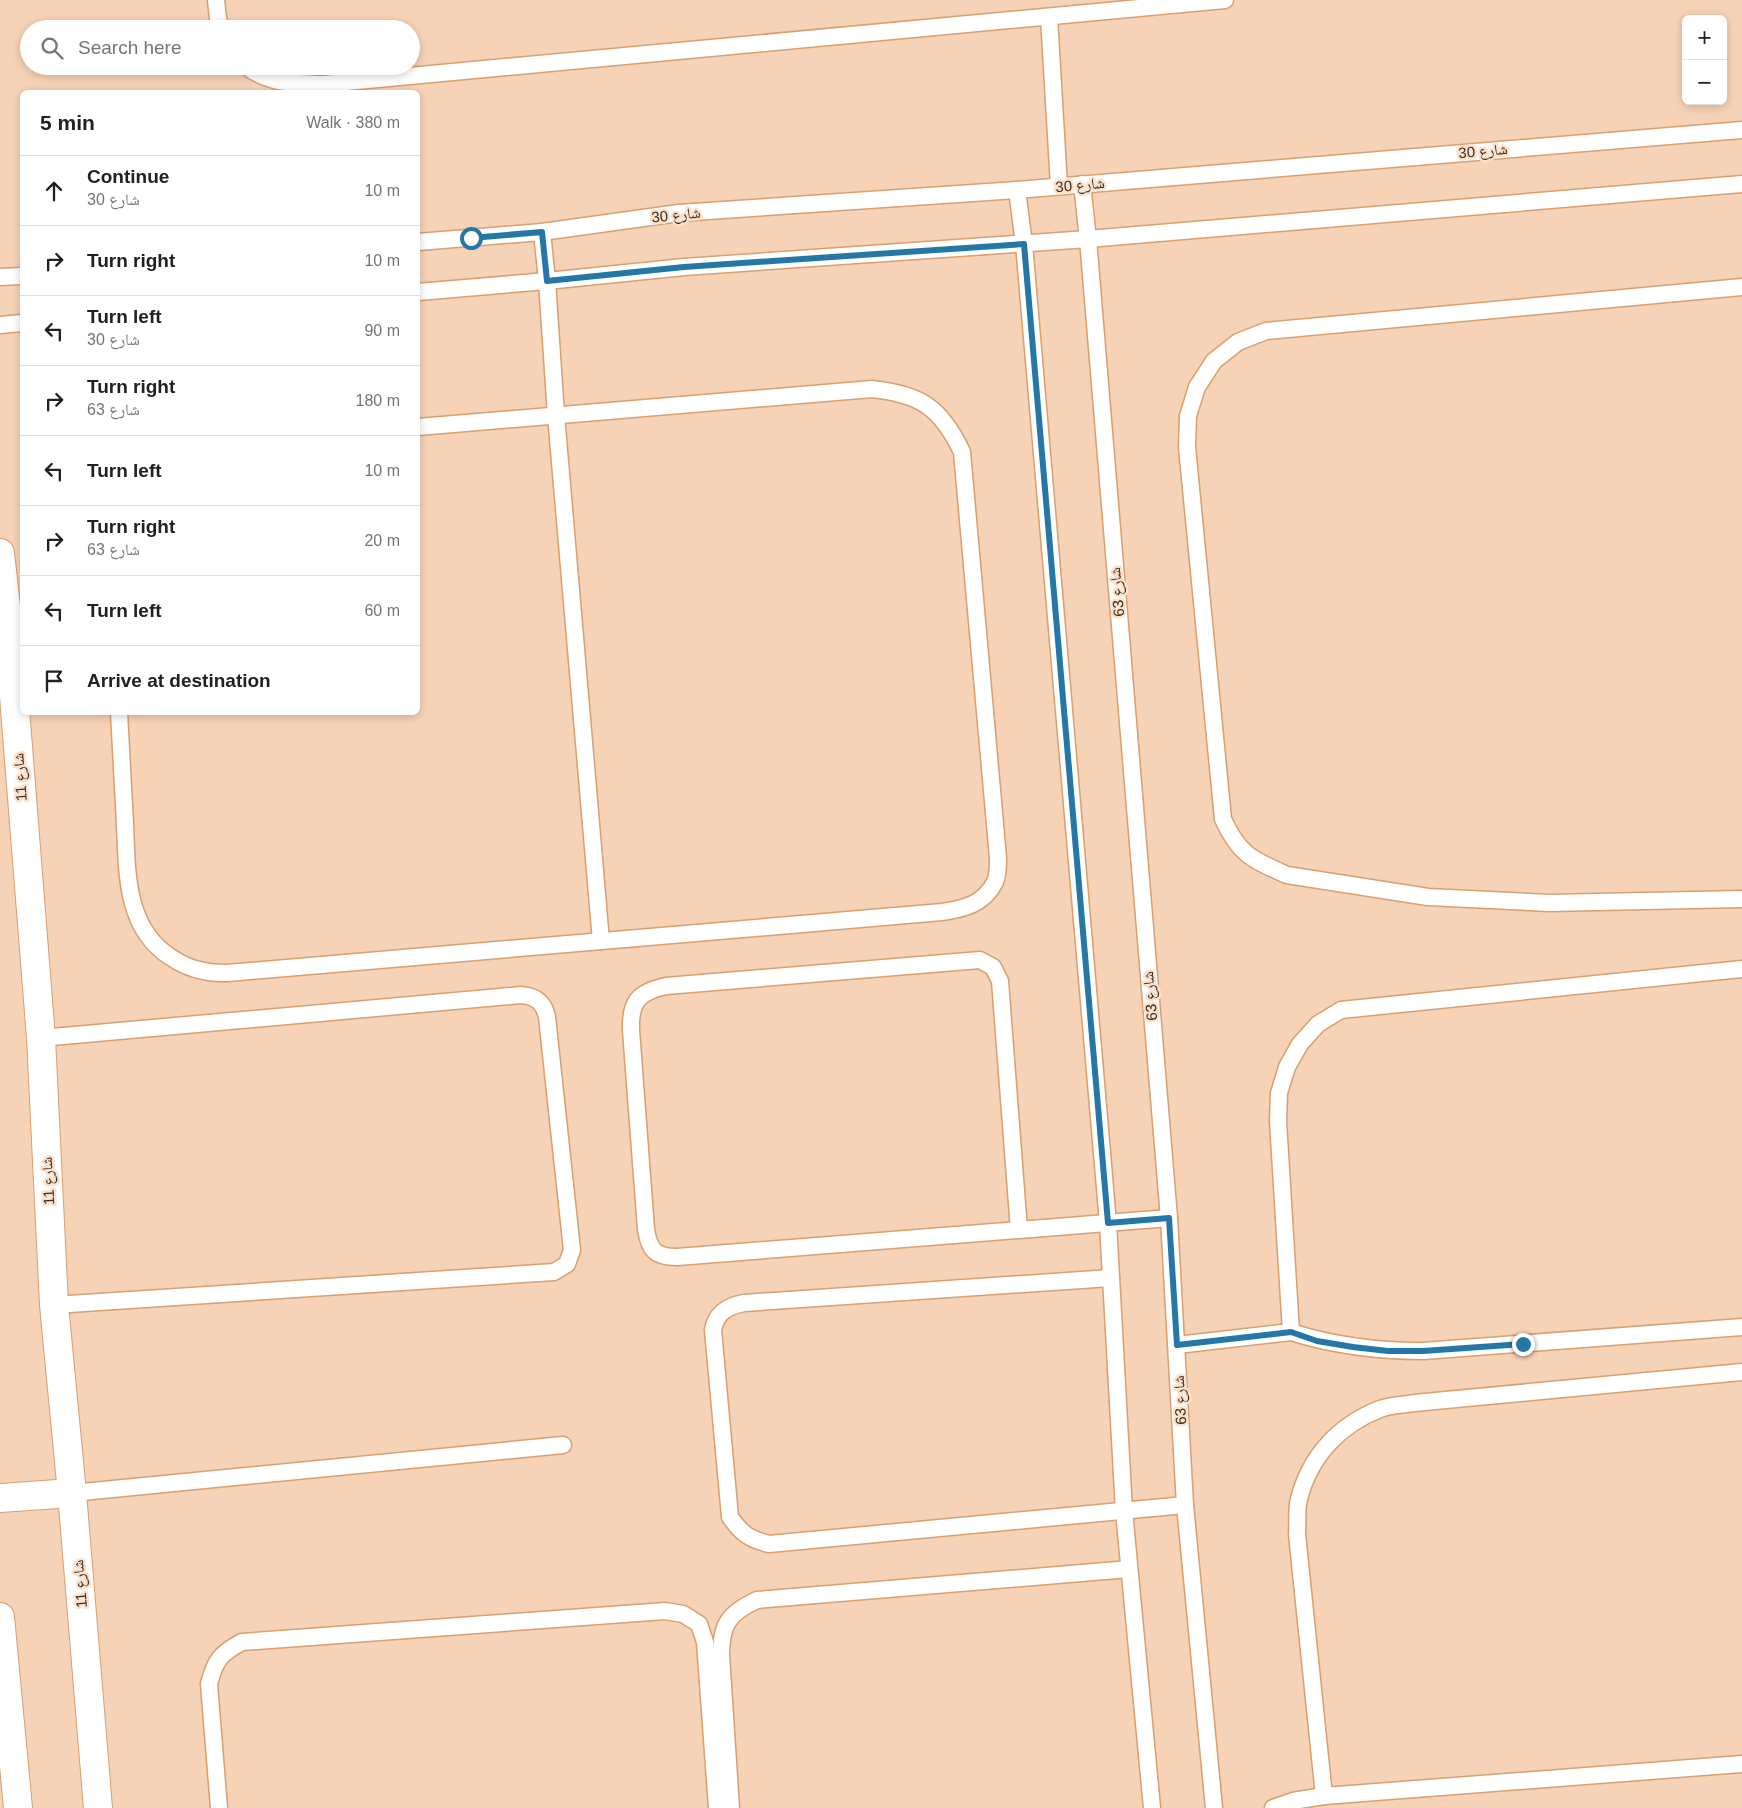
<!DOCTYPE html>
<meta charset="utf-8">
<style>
body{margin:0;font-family:Arial,"Noto Naskh Arabic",sans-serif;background:#f2f2f2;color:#202124}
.controls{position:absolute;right:15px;top:15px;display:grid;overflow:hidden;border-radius:8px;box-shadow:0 2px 8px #0003}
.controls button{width:45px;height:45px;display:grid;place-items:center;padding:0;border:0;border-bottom:1px solid #e0e0e0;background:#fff;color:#202124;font:25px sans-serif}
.stop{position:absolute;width:15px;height:15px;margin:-11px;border:4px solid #2577a8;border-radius:50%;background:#fff}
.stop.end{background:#2577a8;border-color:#fff;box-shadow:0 1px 5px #0008}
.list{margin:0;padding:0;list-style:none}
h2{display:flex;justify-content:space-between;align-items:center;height:65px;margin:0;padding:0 20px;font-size:21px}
h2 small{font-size:16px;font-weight:400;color:#757577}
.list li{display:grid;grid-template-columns:32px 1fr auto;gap:15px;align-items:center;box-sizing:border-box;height:70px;padding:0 20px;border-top:1px solid #e0e0e0}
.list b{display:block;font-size:19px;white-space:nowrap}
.list p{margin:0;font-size:16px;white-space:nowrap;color:#757577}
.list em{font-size:16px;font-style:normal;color:#757577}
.icon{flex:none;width:28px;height:28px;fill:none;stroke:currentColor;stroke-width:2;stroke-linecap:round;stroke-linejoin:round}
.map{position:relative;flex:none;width:1742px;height:1808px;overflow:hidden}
.search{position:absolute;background:#fff;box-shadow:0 2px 8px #0003;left:20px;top:20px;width:400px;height:55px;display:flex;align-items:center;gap:12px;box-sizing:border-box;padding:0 18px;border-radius:28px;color:#757577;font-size:19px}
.panel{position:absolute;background:#fff;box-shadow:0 2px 8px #0003;left:20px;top:90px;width:400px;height:625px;border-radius:8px}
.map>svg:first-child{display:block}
</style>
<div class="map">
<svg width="1742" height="1808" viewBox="0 0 1742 1808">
<rect width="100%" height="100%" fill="#f6d2b6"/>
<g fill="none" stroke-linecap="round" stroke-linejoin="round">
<defs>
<g id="lane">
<path d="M216,0L218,18L221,29"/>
<path d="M1049,17L1059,186"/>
<path d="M246,66C269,85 296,83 324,84L1225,0"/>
<path d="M1082,184L1088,239L1169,1218L1185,1505L1214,1808"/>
<path d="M1017,190L1024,244L1108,1223L1124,1511L1152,1808"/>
<path d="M542,232L547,281L556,415L601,941"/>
<path d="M418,242L542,232L679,213L1017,190L1742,130"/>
<path d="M0,277L22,276"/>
<path d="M1742,287L1266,331L1238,342L1214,361L1197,387L1188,416L1187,447L1223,819C1239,855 1253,860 1287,875L1428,897L1549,903L1742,899"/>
<path d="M418,292L547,281L684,267L1088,239L1742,184"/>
<path d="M0,325L22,323"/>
<path d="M119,712C121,750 123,787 125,824C127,870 125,927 169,956C179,963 191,969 204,971C211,973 219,973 227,973L942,912C964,909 984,904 995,882C998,876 998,866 998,858L962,452C941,408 921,394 872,389L418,427"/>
<path d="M1742,969L1341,1010L1318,1024L1300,1044L1287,1067L1279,1093L1278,1121L1291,1332C1335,1346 1378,1351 1423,1351L1742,1327"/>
<path d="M41,1038L521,995C535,996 544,1002 547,1017L572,1250L567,1264L554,1272L54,1305"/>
<path d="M1019,1230L677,1257C655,1257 649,1250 646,1229L631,1030C630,1002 638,992 666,986L980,960L993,967L1000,981L1019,1230L1169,1218"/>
<path d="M1111,1278L744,1303C727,1306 716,1313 713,1330L730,1517C742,1534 749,1539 769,1544L1185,1505"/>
<path d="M1177,1345L1291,1332"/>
<path d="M72,1493L563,1445"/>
<path d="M1324,1796L1297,1534C1298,1523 1296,1510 1299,1499C1310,1456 1339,1425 1380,1409C1390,1405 1403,1405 1414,1403L1742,1372"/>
<path d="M219,1808L209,1684C215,1660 221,1653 242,1642L665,1611L683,1614L699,1624L705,1642L717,1808"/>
<path d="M731,1808L721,1655C721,1624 729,1613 757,1600L1129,1569"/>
<path d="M1273,1808L1293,1801L1324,1796L1742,1764"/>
</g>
<g id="street">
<path d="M0,553L9,633L41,1038L54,1305L72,1493L98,1808"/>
<path d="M0,1498L72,1493"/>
<path d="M0,1617L18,1808"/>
</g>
</defs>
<use href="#lane" stroke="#d89f70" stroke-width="19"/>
<use href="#street" stroke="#d89f70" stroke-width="30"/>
<use href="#lane" stroke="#fff" stroke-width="16"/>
<use href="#street" stroke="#fff" stroke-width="28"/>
</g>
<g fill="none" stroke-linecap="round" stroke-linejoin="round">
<path stroke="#2577a8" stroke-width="6" d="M471,238L542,232L547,281L684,267L1024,244L1108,1223L1169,1218L1177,1345L1291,1332L1317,1341L1353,1347L1388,1351H1423L1523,1344"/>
</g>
<g text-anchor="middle" stroke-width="5" stroke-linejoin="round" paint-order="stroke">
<g font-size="15" fill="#432c19" stroke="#fae2cf">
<text transform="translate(1483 151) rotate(-5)" y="5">شارع 30</text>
<text transform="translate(1080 185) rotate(-5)" y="5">شارع 30</text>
<text transform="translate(676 215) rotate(-6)" y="5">شارع 30</text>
<text transform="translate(1117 592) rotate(-95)" y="5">شارع 63</text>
<text transform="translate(20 777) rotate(-94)" y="5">شارع 11</text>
<text transform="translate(1150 996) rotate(-95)" y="5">شارع 63</text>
<text transform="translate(48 1181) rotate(-93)" y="5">شارع 11</text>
<text transform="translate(1180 1400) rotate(-93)" y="5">شارع 63</text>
<text transform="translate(80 1584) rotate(-95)" y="5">شارع 11</text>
</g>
</g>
</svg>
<div class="controls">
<button>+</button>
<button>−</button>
</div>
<div class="stop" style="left:471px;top:238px"></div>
<div class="stop end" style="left:1523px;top:1344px"></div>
<div class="search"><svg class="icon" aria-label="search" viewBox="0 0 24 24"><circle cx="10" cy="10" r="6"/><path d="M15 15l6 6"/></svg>Search here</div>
<section class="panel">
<h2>5 min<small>Walk · 380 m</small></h2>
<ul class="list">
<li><svg class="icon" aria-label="ahead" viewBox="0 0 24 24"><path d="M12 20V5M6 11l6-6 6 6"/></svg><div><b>Continue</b><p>شارع 30</p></div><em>10 m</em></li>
<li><svg class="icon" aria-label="right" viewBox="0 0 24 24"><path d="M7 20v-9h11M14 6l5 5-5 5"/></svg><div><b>Turn right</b></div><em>10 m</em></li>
<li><svg class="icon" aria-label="left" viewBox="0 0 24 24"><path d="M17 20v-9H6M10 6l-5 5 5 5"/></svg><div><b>Turn left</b><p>شارع 30</p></div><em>90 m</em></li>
<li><svg class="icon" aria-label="right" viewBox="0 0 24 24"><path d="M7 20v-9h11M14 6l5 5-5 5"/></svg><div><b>Turn right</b><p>شارع 63</p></div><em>180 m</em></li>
<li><svg class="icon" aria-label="left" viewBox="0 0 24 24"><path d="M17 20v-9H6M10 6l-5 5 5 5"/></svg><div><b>Turn left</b></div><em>10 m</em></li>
<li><svg class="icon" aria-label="right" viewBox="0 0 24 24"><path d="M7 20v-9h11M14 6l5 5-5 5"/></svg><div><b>Turn right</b><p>شارع 63</p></div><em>20 m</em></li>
<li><svg class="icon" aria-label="left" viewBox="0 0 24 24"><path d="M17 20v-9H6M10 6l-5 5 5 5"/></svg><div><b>Turn left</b></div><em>60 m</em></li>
<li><svg class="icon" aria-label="arrive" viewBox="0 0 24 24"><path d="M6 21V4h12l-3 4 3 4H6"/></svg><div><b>Arrive at destination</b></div></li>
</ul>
</section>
</div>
